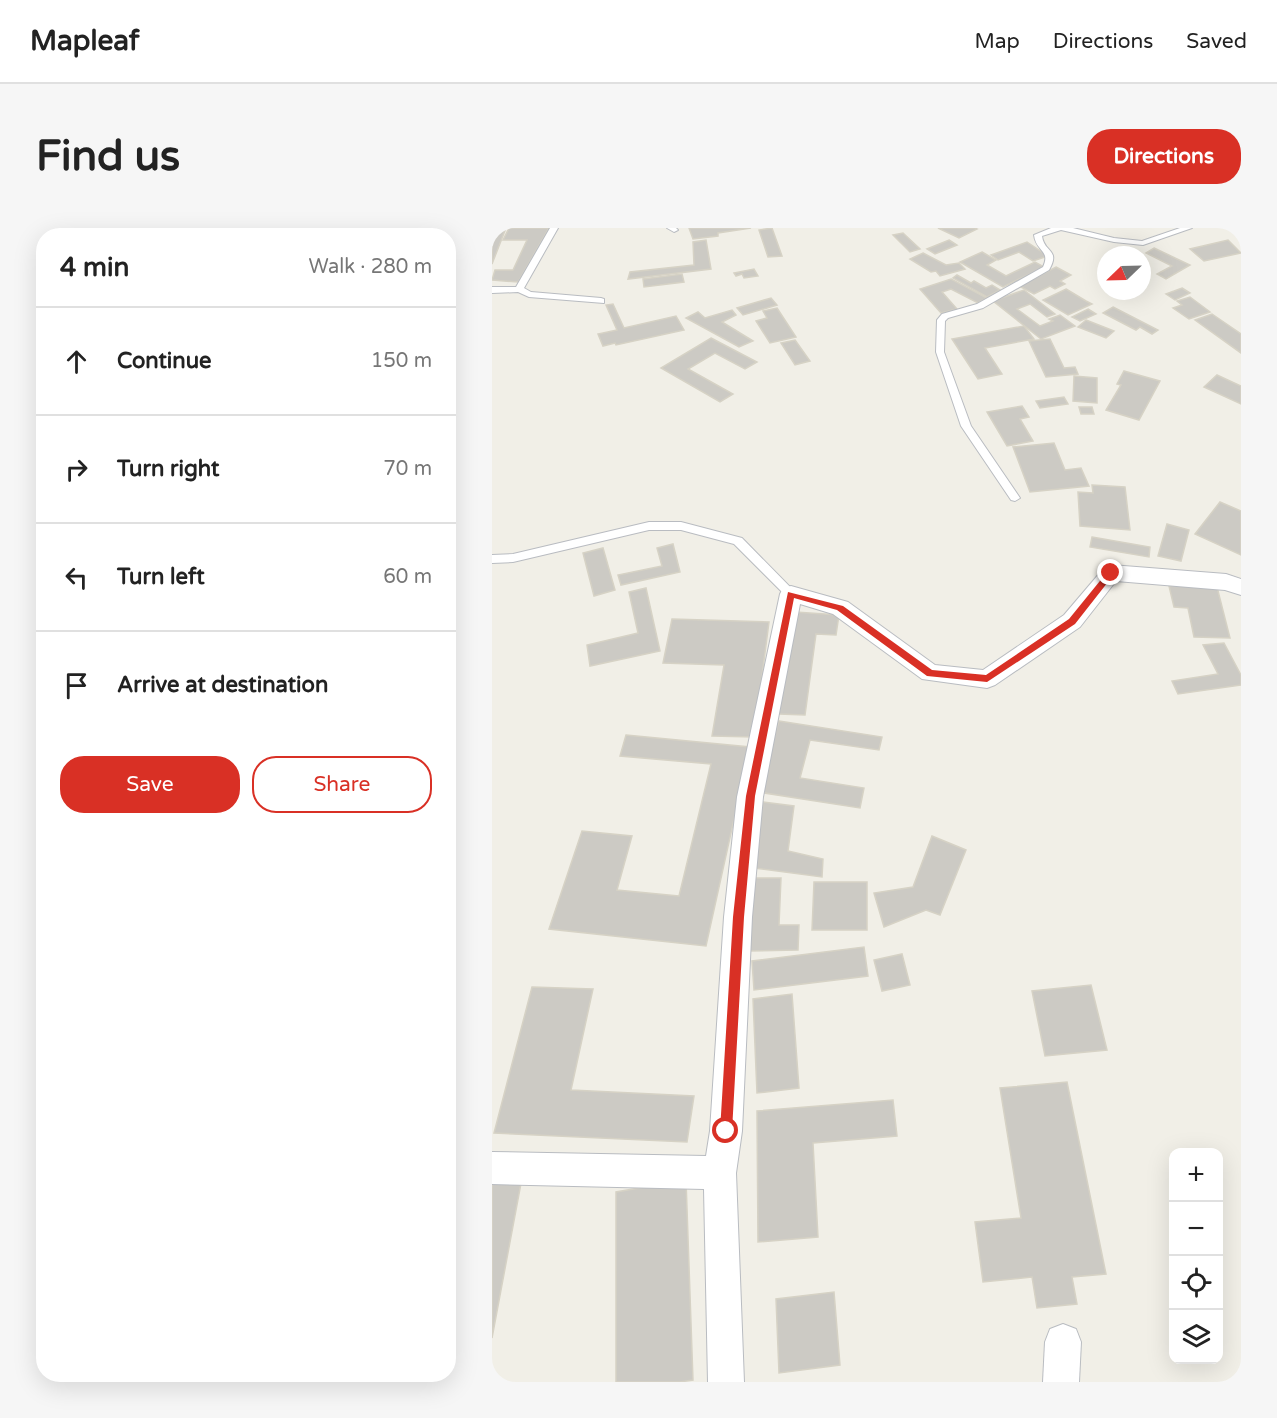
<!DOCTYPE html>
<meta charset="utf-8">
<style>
body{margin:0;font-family:"Varela Round",sans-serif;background:#f6f6f6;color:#222}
.controls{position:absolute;right:18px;bottom:18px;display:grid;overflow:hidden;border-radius:12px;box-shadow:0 6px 24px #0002}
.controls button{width:54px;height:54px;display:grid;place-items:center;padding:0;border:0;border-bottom:2px solid #e0e0e0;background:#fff;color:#222;font:30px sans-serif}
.compass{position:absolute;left:605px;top:18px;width:54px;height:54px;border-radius:50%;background:#fff;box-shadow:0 6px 24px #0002;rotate:247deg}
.stop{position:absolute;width:18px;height:18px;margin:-14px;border:4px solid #d93025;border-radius:50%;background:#fff}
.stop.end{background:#d93025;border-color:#fff;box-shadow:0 2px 6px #0008}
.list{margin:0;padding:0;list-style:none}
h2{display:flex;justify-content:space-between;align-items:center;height:78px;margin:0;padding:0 24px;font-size:26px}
h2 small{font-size:20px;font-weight:400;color:#767676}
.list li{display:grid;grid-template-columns:39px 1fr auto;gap:18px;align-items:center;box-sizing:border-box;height:108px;padding:0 24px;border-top:2px solid #e0e0e0}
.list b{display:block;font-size:22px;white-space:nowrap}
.list em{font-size:20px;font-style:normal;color:#767676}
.actions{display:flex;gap:12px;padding:18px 24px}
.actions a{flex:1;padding:14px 0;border:2px solid #d93025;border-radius:24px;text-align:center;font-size:21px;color:#d93025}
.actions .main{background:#d93025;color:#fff}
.icon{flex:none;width:33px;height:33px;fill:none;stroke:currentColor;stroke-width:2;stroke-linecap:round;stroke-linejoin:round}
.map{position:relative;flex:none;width:749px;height:1154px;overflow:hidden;border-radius:24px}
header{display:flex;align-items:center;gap:36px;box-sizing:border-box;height:84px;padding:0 30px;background:#fff;border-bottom:2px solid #e0e0e0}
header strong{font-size:28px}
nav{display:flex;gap:33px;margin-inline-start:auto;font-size:21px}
.intro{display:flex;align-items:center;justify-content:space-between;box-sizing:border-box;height:144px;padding:0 36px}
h1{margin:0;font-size:42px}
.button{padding:15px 27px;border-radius:24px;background:#d93025;color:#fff;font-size:21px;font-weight:700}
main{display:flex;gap:36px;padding:0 36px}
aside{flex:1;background:#fff;border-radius:24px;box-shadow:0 6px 24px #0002}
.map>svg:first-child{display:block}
</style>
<header>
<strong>Mapleaf</strong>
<nav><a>Map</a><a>Directions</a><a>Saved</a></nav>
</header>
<div class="intro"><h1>Find us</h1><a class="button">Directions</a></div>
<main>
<aside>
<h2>4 min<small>Walk · 280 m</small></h2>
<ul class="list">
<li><svg class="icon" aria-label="ahead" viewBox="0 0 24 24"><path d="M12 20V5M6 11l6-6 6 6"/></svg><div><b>Continue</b></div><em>150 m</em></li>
<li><svg class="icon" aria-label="right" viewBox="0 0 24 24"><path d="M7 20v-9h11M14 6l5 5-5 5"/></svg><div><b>Turn right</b></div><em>70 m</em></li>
<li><svg class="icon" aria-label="left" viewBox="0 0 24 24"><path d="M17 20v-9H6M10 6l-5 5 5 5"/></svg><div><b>Turn left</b></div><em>60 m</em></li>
<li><svg class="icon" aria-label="arrive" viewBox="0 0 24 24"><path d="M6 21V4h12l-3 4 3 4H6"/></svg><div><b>Arrive at destination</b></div></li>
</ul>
<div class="actions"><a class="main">Save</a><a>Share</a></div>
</aside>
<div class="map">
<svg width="749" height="1154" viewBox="0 0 749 1154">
<rect width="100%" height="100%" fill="#f1efe7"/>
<g fill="#cccac4" stroke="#d6d2c5" stroke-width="1.5">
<path d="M0,0H14L0,36Z"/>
<path d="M17,0H57L26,54L0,52L3,42H21L35,12H11Z"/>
<path d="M197,0H259L226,5V8L201,11Z"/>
<path d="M280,0L290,28L276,29L267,2Z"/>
<path d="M446,0H483L485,1L467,10Z"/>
<path d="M411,5L428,21L418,24L401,7Z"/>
<path d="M214,12L219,41L136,51L138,44L202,37L201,14Z"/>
<path d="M457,12L465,17L443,26L435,21Z"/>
<path d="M736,12L749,25L712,33L698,21Z"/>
<path d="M535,14L556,28L541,33L527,24L506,32L499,27Z"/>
<path d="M662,20L698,37L674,51L665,46L680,38L654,25Z"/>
<path d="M490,24L504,32L495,37L514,48L543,34L552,39L511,59L468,34Z"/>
<path d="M431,25L454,37L467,35L473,41L448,48L444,43L439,44L418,31Z"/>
<path d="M564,39L579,47L568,53L573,56L563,61L558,58L542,66L527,58Z"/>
<path d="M262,41L266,48L252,50L250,46L244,48L242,45Z"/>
<path d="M190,46L192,54L152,59L151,51Z"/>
<path d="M465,47L479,55L482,53L494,60L500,57L508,62L495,69L461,50Z"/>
<path d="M459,51L495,70L486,75L459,61L450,64L465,81L449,85L428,61Z"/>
<path d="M690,60L698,65L683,72L674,66Z"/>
<path d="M574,61L594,73L600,76L576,87L551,72Z"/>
<path d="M532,62L563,86L555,89L538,76L525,81L548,98L561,93L557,91L568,87L583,98L549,111L501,73Z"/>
<path d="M698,69L718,84L697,91L681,80L690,77L685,73Z"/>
<path d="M279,70L285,77L251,87L245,80Z"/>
<path d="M121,76L132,100L184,88L192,102L124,117L123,115L111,118L106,106L125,102L114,77Z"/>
<path d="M621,79L666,102L660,106L648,99L644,102L611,85Z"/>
<path d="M285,80L304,109L278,115L264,93L275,90L271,83Z"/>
<path d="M596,81L604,86L588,93L580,89Z"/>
<path d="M240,82L244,87L230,94L261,113L247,119L194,90L206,84L213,90Z"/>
<path d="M720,86L749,106V125L703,92Z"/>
<path d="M594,92L622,103L614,110L586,99Z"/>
<path d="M532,98L542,111L493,120L510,146L486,151L460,111Z"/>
<path d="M219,110L265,134L253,141L223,125L196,141L241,166L228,174L169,140Z"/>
<path d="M558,111L572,140L583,139L586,146L554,149L537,113Z"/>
<path d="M303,112L318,133L303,137L289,115Z"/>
<path d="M632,143L668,153L647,192L614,182L629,157L625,156Z"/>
<path d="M725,147L749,158V176L712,159Z"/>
<path d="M582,148L605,150V175L581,173Z"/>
<path d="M572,169L576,176L548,180L544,173Z"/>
<path d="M530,178L537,189L528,191L541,213L515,218L495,184Z"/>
<path d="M587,179H600L602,186H589Z"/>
<path d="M562,215L573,242L589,240L597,258L538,264L521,219Z"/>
<path d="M600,257L633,259L638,302L588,298L586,264L601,265Z"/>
<path d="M728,274L749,283V327L703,306Z"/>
<path d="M675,296L697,302L689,333L666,328Z"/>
<path d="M600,309L658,319L657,329L598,319Z"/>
<path d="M181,316L188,344L129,357L126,347L170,338L165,320Z"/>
<path d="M111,320L123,362L102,368L91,325Z"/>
<path d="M677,358L725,359L738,410L702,409L696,380L682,379Z"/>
<path d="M154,360L168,423L98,438L95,417L146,405L137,364Z"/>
<path d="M303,384L347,387L344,407L324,406L313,487L287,486Z"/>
<path d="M180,391L277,394L262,509L220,508L232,437L171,435Z"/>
<path d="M732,415L749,447V457L686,466L680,453L726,446L711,417Z"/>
<path d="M287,493L390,509L387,522L318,512L308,550L372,560L368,580L266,564Z"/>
<path d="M134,507L258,519L214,718L57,701L90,603L140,608L125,662L187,668L219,536L128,528Z"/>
<path d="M271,574L302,578L296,623L331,631L330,649L262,640Z"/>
<path d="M440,608L474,622L448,687L434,682L392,699L382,665L421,659Z"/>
<path d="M261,650H289L287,697H307L306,722L256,723Z"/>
<path d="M322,654H375V702H320Z"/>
<path d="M372,719L376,748L262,762L260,733Z"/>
<path d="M410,726L418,757L390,763L382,732Z"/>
<path d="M599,757L615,822L553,828L540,763Z"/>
<path d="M40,759L101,761L79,862L202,868L195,914L2,905Z"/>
<path d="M300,766L307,860L265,865L261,771Z"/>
<path d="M575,854L614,1046L580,1049L585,1076L545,1080L540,1049L491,1054L483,994L529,990L508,860Z"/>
<path d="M401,872L405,908L321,915L326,1009L266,1014L265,883Z"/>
<path d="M0,950H30L0,1110Z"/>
<path d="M194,952L201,1152L188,1154H124V964Z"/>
<path d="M342,1064L348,1137L287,1145L284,1071Z"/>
</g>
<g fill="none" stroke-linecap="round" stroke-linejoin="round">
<defs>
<g id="service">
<path d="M58,0H66L32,60L39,64L109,70L112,71V75L37,69L26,64L0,65V59H24Z"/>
<path d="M175,0H184L186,2L182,4Z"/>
<path d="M559,0H581L622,10L650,13L688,0H700L651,17L622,14L569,2L550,8C552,25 569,21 557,42L491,80L456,90L453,93L452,124L479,198L528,270L523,273L519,272L469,198L444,124L445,92L450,86L485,76L551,39C559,22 544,24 542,7Z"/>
<path d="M157,294H189L250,310L305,366L303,369H295L242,316L189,302H157L21,334L0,335V327L21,326Z"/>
</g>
<g id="minor">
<path d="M619,337L734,346L749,351V367L733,362L624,353L588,399L503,457L495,460L430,451L341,386L308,376L271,569L260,689L250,903L244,945L252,1154H216L212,961L0,956V924L214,928L218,903L232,689L245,569L288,366L291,360L299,358L356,374L443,437L491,442L572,387L612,340Z"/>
<path d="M571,1096L584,1101L589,1114L587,1154H551L553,1114L558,1101Z"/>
</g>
</defs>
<use href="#service" stroke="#b9bcc1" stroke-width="2"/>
<use href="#minor" stroke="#b9bcc1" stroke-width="2"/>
<use href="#service" fill="#fff" fill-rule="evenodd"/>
<use href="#minor" fill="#fff" fill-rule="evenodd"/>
</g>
<path fill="#d93025" d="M616,343L623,345L583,396L495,454L435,448L345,382L302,370L263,568L252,689L240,903L238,908H229L228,903L241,689L254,568L296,364L351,378L440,442L494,447L577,391Z"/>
</svg>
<div class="controls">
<button>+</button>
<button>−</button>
<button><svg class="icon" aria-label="locate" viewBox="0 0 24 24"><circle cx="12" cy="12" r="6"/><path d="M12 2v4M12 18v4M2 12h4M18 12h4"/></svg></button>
<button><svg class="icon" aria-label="layers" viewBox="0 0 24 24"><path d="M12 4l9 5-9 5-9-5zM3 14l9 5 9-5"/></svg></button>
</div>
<svg class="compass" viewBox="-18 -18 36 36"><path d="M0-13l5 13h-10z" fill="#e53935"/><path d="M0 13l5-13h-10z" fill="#767676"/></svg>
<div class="stop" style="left:234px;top:903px"></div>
<div class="stop end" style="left:619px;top:345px"></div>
</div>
</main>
